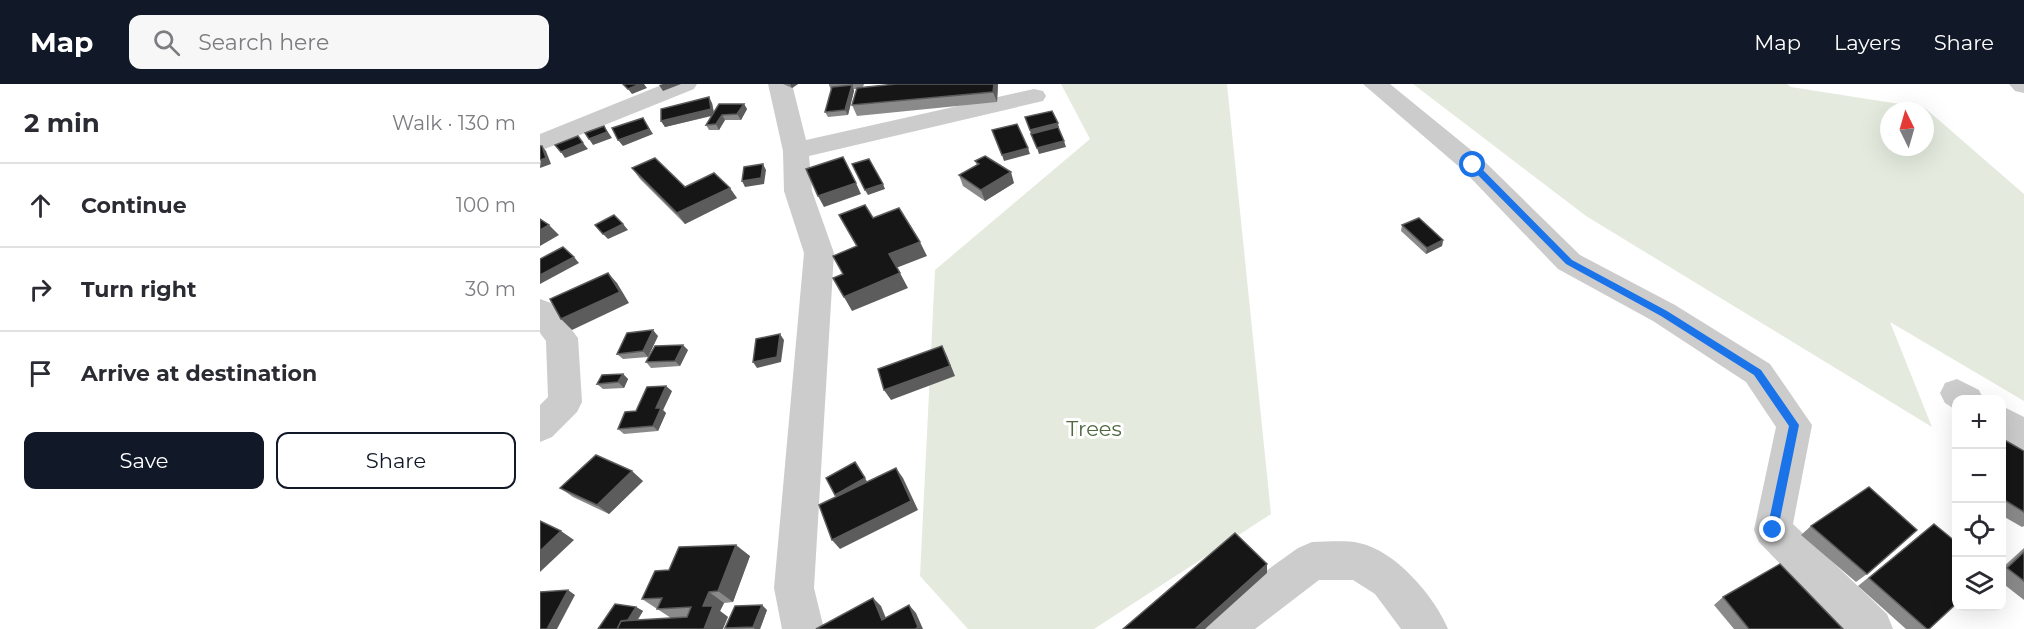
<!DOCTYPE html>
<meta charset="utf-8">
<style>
body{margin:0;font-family:Montserrat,sans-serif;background:#f7f7f7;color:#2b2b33}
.controls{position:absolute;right:18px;bottom:18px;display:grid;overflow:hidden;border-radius:12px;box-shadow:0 6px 24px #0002}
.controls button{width:54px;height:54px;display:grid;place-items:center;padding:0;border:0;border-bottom:2px solid #e1e1e2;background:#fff;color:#2b2b33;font:30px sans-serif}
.compass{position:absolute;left:1340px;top:18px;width:54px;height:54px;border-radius:50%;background:#fff;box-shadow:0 6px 24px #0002;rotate:355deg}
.stop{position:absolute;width:18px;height:18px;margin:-14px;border:4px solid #1a73e8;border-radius:50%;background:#fff}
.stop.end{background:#1a73e8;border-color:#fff;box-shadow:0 2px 6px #0008}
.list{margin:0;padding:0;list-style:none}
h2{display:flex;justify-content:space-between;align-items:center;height:78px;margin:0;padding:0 24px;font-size:26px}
h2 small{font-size:20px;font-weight:400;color:#7c7c81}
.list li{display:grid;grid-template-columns:39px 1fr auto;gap:18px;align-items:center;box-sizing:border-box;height:84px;padding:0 24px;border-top:2px solid #e1e1e2}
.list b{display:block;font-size:22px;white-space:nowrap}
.list em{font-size:20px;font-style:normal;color:#7c7c81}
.actions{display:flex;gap:12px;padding:18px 24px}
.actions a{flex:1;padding:14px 0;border:2px solid #111827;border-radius:12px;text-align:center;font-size:21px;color:#111827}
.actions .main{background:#111827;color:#fff}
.icon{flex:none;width:33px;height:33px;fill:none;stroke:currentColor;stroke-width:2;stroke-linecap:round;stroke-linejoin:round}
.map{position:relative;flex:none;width:1484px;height:545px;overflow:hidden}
header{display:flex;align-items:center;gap:36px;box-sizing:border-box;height:84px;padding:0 30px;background:#111827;color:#fff}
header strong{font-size:28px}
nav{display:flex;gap:33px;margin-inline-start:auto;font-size:21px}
.search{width:420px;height:54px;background:#f7f7f7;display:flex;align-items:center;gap:15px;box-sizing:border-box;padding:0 21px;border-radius:12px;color:#7c7c81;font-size:22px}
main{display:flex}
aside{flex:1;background:#fff}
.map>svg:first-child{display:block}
</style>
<header>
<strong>Map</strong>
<div class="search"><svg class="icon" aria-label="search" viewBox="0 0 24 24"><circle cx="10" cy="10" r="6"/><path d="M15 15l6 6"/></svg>Search here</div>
<nav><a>Map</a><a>Layers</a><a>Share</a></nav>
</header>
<main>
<aside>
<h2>2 min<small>Walk · 130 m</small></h2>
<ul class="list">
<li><svg class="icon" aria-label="ahead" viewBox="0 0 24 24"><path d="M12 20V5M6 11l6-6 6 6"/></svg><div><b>Continue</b></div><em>100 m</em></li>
<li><svg class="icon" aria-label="right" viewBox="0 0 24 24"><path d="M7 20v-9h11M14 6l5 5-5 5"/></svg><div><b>Turn right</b></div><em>30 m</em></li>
<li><svg class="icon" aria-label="arrive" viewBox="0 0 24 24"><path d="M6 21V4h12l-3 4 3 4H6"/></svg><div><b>Arrive at destination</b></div></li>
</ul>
<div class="actions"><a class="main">Save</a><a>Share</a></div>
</aside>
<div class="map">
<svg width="1484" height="545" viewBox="0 0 1484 545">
<rect width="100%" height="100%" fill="#fff"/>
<g fill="#e4ebde" fill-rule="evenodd">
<path d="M521,0H687L731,430L554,545H428L380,492L395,186L550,55Z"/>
<path d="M873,0H1247L1251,3L1385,24L1484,110V317L1350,238L1392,343L1046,132ZM1349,27H1385V63H1349Z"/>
</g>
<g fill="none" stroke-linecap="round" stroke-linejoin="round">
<g fill="#ccc" fill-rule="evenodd">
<path d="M124,0H157L154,5L0,67V50Z"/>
<path d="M228,0H252L266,56L494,5L503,7L506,12L503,17L269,72L272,107L294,169L274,504L284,545H242L234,504L264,169L244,107L243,67Z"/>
<path d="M823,0H850L942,75L1040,171L1135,221L1230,280L1272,341L1253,440L1347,530L1353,545H1303L1219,458L1214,446L1236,343L1206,298L1113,237L1018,185L924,87Z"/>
<path d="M1469,0H1484V9L1475,7Z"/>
<path d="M0,215L11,219L38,254L42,318L37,328L12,353L0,358V321L8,313L6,257L0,249Z"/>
<path d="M1417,295L1439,306L1444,316H1416V326L1405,319L1400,309L1405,299Z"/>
<path d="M1462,322L1484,333V366L1462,355Z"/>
<path d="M772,458C787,458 805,456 819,459C855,466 895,513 908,545H861L835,510L813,496H779L715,545H660L666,530L758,464Z"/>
</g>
</g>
<g fill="#8a8a8a">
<path d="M243,0H258L252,4Z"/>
<path d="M289,0H324L323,3L356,0H458L457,18L317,32L312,21L317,5H314V7L308,31L288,33L285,28L291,6L289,1Z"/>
<path d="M172,19L174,28L204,20L207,25L201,36H185L179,46H169L166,41L172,32L125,43L121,37Z"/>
<path d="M435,77L474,99L445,117L423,102L419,91L437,81Z"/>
<path d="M92,84L145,103L197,114L145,140L100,95Z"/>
<path d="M862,141L903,156L902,162L886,170L861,147Z"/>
<path d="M118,252L108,273L83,275L77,270Z"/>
<path d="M148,266L140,282L111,284L106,278Z"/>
<path d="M83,290L88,295L84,304L63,305L57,300Z"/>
<path d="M132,307L123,326L126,329L118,347L84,350L78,345Z"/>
<path d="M1461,354L1484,367V442L1482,443L1461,431Z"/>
<path d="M103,397L69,430L33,413L20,404Z"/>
<path d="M1394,440L1389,545H1366L1318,502Z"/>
<path d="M1271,442L1327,490L1316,498L1261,451Z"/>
<path d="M1484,464V516L1461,498V485Z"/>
<path d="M210,472L193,518L184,519L180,527L188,533L58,545L96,523L103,527L98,536L131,534L102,515L129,486Z"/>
<path d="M1183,513L1303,545H1194L1174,521Z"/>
<path d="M227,526L220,545H187L185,544Z"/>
</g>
<g fill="#5c5c5c">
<path d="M100,0H104L107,4L92,10L88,5Z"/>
<path d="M123,0H141L123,7L119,1Z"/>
<path d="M250,0H258L252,4Z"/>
<path d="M454,0H458L457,18L453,8Z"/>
<path d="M312,1L314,7L308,31L305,26Z"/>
<path d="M169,13L172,19L174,31L125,43L121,37Z"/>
<path d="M204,20L207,25L201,36L197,30Z"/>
<path d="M182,31L185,36L179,46L176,40Z"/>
<path d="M103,34L113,50L83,62L78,56Z"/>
<path d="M518,39L519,45L491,52L490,46Z"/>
<path d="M64,42L72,54L53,61L49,55Z"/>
<path d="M524,57L526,63L499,70L497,64Z"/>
<path d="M43,59L48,65L25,74L21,68Z"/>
<path d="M2,62L6,67L11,80L0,84Z"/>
<path d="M488,64L490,70L464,77L462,71Z"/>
<path d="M223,80L226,86L224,100L205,103L202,97Z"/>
<path d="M471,88L474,99L445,117L441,106Z"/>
<path d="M316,99L321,110L284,123L278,112Z"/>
<path d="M343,100L345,105L328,111L325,106Z"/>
<path d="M190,104L197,114L145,140L137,129Z"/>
<path d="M83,140L88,146L68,155L63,150Z"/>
<path d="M9,141L19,151L0,162V146Z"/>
<path d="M903,156L902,162L886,170L887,164Z"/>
<path d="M380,158L387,172L356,184L349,170Z"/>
<path d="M34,173L39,179L0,200V191Z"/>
<path d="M68,189L77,199L89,219L32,246L21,235Z"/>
<path d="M360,189L368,204L312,227L304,213Z"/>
<path d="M113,246L118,252L108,273L103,267Z"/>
<path d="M240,250L244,256L241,278L217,284L213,278Z"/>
<path d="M143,261L148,266L140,282L135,277Z"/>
<path d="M402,262L407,272L415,292L351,316L344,306Z"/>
<path d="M83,290L88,295L84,304L78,298Z"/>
<path d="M126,302L132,307L123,326L126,329L118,347L113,342L116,324Z"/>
<path d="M315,378L328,399L299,416L295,411Z"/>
<path d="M356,384L363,394L378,426L300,465L292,456Z"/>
<path d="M92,387L103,397L69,430L57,421Z"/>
<path d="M21,447L34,456L0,488V467Z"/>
<path d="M196,461L210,472L193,518L178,507Z"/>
<path d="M727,480V489L665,545H655Z"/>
<path d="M28,506L35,511L17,545H7Z"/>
<path d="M169,508L184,519L180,527L188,533L183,545H164L163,522Z"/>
<path d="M333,514L341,522L350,544L342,536Z"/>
<path d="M222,521L227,526L220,545H215L213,543Z"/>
<path d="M369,521L376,529L383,545H375Z"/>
<path d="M96,523L103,527L91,545H82Z"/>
</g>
<g fill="#161616" stroke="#5c5c5c" stroke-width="1.5">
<path d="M83,0H100L88,5Z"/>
<path d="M356,0H454L453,8L312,21L317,4Z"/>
<path d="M312,1L305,26L285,28L292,3Z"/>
<path d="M169,13L171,25L121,37V25Z"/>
<path d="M179,20H204L197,30L182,31L176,40L166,41Z"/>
<path d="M512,27L518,39L490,46L485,33Z"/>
<path d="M103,34L109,45L78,56L72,44Z"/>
<path d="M477,40L488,64L462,71L452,46Z"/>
<path d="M64,42L67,48L49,55L45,49Z"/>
<path d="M518,43L524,57L497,64L491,50Z"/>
<path d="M38,52L43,59L21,68L15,61Z"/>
<path d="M0,62H2L6,74L0,76Z"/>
<path d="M445,72L471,88L441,106L419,91L439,80L435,77Z"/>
<path d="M303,73L316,99L278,112L266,85Z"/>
<path d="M115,74L145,103L174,89L190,104L137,129L92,84Z"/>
<path d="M329,75L343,100L325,106L312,80Z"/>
<path d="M223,80L221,94L202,97L204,83Z"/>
<path d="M325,121L333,134L359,124L380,158L349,170L360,189L304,213L293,194L303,190L293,172L317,162L299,131Z"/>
<path d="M74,131L83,140L63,150L55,141Z"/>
<path d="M879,134L903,156L887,164L862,141Z"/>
<path d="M0,135L9,141L0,146Z"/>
<path d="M23,163L34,173L0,191V175Z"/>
<path d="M68,189L80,208L21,235L10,215Z"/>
<path d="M113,246L103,267L77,270L87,249Z"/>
<path d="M240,250L237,273L213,278L216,255Z"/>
<path d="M143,261L135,277L106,278L115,262Z"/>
<path d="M402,262L410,282L344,306L338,285Z"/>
<path d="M83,290L78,298L57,300L62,291Z"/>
<path d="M126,302L116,324H121L113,342L78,345L85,328L96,327L107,303Z"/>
<path d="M1461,354L1484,367V428L1461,414Z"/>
<path d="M56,371L92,387L57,421L20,404Z"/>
<path d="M315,378L325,394L295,411L286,394Z"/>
<path d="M356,384L371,417L292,456L279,421Z"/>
<path d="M1329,403L1377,446L1327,490L1271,442Z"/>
<path d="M0,437L21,447L0,467Z"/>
<path d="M1394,440L1416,458V520L1389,545H1387L1329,494Z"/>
<path d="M695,449L727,480L655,545H583Z"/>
<path d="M196,461L178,507L169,508L163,522H173L164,545H77L81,537L147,533L151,523L117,525L122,514L102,515L115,487L129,486L139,463Z"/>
<path d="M1484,468V497L1467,484Z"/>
<path d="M1240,480L1303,545H1209L1183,513Z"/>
<path d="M28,506L7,545H0V508Z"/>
<path d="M333,514L342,536L369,521L378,543L375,545H276Z"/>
<path d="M75,520L96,523L88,536L81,537L77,545H58Z"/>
<path d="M222,521L213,543L185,544L195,522Z"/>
</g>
<path fill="#1a73e8" d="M930,79H936L1032,176L1127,227L1221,286L1259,341L1237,450L1233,451L1227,446L1249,342L1214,291L1121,232L1026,180L930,83Z"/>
<g text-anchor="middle" stroke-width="6" stroke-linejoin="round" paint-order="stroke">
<g font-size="21" fill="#4e683f" stroke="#fff">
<text x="554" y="352">Trees</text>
</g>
</g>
</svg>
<div class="controls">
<button>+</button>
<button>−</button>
<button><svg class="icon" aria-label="locate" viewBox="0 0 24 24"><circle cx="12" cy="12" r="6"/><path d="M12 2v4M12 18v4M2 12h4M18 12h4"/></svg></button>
<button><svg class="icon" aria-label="layers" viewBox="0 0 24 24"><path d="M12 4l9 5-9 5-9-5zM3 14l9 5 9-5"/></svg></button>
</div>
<svg class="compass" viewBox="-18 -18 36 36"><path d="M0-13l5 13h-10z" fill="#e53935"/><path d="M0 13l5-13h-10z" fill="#7c7c81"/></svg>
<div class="stop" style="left:933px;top:81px"></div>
<div class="stop end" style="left:1233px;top:446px"></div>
</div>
</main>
